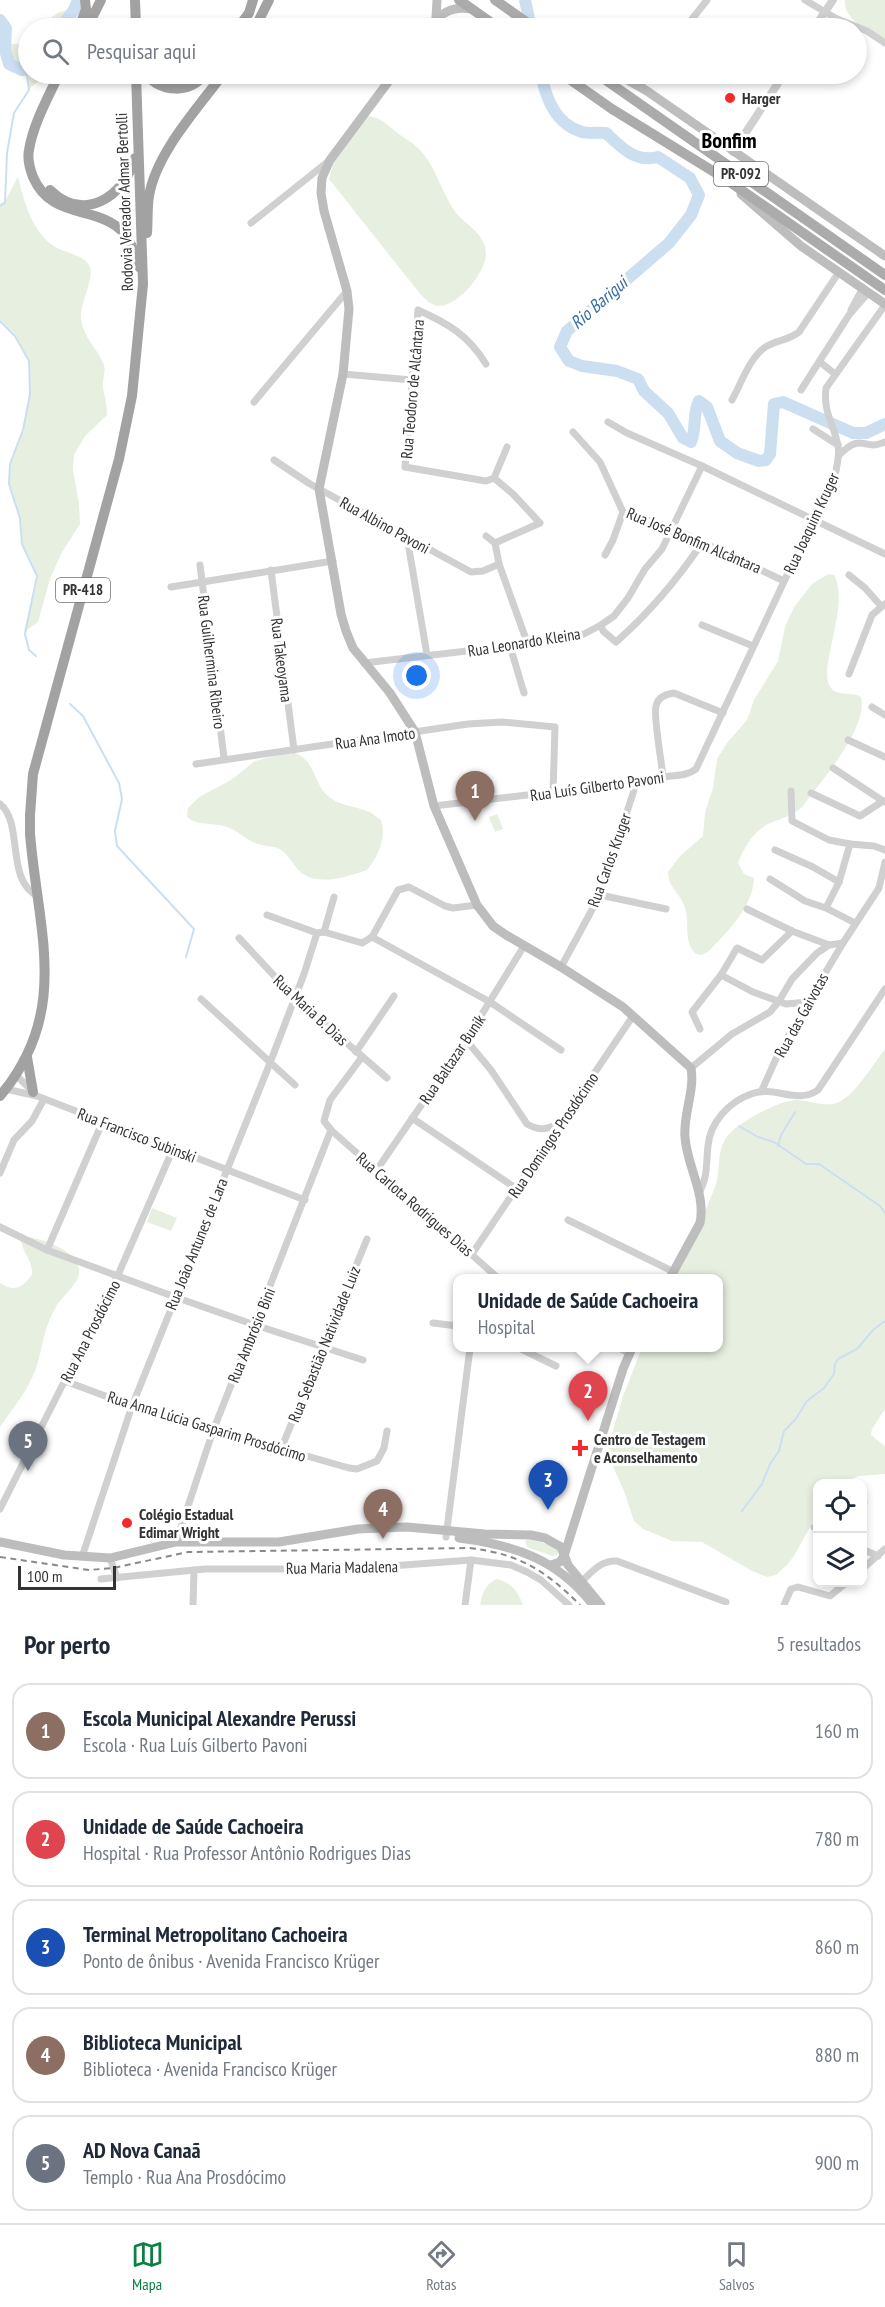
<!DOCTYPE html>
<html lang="pt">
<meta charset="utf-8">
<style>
body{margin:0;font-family:"PT Sans Narrow",sans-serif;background:#f6f6f7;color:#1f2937}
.controls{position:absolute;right:18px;bottom:18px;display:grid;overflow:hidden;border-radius:12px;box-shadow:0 3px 9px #0003}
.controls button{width:54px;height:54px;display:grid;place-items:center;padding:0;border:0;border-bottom:2px solid #e0e1e3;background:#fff;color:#1f2937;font:30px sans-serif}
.scale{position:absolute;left:18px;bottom:15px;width:98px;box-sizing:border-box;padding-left:6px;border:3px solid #333;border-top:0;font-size:16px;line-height:21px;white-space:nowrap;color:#333;-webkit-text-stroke:4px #fff;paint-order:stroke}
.you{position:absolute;left:417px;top:676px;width:21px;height:21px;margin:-15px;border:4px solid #fff;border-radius:50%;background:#1a73e8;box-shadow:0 0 0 9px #1a73e833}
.badge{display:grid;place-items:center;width:39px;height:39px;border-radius:50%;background:#0b8043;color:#fff;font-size:20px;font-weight:700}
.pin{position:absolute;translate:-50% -50px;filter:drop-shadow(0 2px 3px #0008)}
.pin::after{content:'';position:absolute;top:32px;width:21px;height:18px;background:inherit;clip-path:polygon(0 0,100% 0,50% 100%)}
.popup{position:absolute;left:453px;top:1274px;width:270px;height:78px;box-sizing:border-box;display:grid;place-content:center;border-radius:12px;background:#fff;filter:drop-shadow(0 2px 4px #0005);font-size:20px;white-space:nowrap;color:#747a83}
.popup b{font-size:22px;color:#1f2937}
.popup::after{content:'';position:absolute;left:50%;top:100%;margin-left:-12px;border:12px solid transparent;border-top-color:#fff}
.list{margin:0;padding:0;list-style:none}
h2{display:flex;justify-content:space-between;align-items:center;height:78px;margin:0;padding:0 24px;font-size:26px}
h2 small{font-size:20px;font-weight:400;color:#747a83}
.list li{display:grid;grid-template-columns:39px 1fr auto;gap:18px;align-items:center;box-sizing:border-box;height:96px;margin:0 12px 12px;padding:0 12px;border:2px solid #e0e1e3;border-radius:18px}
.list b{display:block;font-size:22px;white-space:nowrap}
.list p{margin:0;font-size:20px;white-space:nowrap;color:#747a83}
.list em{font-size:20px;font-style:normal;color:#747a83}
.icon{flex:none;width:33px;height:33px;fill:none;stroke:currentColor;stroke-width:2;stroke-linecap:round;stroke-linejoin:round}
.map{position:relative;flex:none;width:885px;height:1605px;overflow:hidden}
.search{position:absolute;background:#fff;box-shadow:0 3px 9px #0003;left:18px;right:18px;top:18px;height:66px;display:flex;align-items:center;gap:15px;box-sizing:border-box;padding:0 21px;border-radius:33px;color:#747a83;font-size:22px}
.sheet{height:618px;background:#fff}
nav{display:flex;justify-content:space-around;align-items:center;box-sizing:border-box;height:84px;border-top:2px solid #e0e1e3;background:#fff;font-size:16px;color:#747a83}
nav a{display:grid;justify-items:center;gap:3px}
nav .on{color:#0b8043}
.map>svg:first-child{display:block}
</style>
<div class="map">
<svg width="885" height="1605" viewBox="0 0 885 1605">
<rect width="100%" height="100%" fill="#fff"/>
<g fill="#e7f0e0">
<path d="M845,0H885V41C871,32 842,19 845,0Z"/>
<path d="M66,11L74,19L75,28H37L59,12Z"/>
<path d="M28,37V74H47L29,89L25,70L9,63L4,44H18Z"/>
<path d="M367,116C380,117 385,123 395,131C403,138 413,142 420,150C437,168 442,195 457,214C468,226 486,235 486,254C486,272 459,305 440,306C432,306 426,300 421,295L329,179L335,158Z"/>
<path d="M18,177C24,202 33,235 57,248C67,253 83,255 89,265C96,278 79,303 81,319C83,337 98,349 104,365C106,372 102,380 103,388C105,397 107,405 107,415L85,436L74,455L73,470L79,504L80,524L61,554L50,579L38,622L24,632L37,574L22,542L19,517L8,483L10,462L23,428L29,393V360L15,334L0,319V204L5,201Z"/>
<path d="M828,574L834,575C851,605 816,671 831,688C838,697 852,691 861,697C869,727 821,781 803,806C792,816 783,818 770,823C754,830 744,848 738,863L744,874L754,878C753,907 728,931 709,951L702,955L696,954C682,941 691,922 684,905C679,892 668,887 668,872L680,856L703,836L705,812L713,788L717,759L727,743L747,720L754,700L778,661L785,627L794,607L812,584Z"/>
<path d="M290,752C314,756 312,778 325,793C338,807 354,805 369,812C373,813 377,818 381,820C387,838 378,856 367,870C348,876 331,883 312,878C293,873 292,854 277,848C270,846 262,846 255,843C245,839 237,830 227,827C213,822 198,827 187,817L188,808L199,797L231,780L255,761Z"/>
<path d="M497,814L503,829L495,832L489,817Z"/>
<path d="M885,1049V1409L872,1429L871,1435L885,1446V1474L859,1476L841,1483L818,1484L817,1514L794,1556L787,1565L776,1575L767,1577L752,1571L702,1542L672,1541L643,1529L634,1521L624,1491L608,1456L610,1440L623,1396L642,1348H718V1278H674C687,1248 703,1218 715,1187C721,1172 716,1153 726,1138C735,1124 779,1100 796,1100C811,1100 828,1109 841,1101C857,1092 873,1064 885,1049Z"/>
<path d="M152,1208L177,1218L171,1231L147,1222Z"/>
<path d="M26,1237C42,1238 75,1250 79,1268C82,1283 62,1295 56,1307C44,1326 43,1347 36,1368C29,1389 13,1408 0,1427V1283C14,1293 24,1287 32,1274C33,1262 23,1253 21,1241Z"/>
<path d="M529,1539L556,1547L558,1551L557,1555L552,1556L527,1547L525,1541Z"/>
<path d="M497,1579C511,1582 518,1592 523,1605H480C482,1593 485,1584 497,1579Z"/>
</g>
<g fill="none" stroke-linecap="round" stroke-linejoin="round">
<g stroke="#ccdff1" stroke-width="2">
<path d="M0,206L5,203L7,153L14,113L29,90L27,76L22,70"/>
<path d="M0,321L15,336L29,361L30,395L23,430L10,464L9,484L20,518L22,544L37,576L25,634L29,650L36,656"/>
<path d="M70,704L83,716L119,783L122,799L115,831L117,846L194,929L186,957"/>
<path d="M739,1126L758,1137L774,1142L806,1164H819L880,1206L885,1213"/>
<path d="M778,1146L781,1135L795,1112"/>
<path d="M742,1511L762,1484L770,1464L779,1451L784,1431L795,1420L807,1401L824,1388L834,1374L835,1364L838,1359L857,1349L873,1330L885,1321"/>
</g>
<g stroke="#ccdff1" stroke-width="12">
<path d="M525,0L531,28"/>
<path d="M0,20L6,28L5,50L9,64L22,70L28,69"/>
<path d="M60,28L74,10L78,0"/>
<path d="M541,74C546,98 555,124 582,132C589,134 598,132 606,133C621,147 635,163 658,157L690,178L699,195L691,215L669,243L567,331L560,347L569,361L582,366L617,371L638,379L644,391L668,413L683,438L691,442C697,428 692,415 699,401L707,407L720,441L737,453L759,461L766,460L770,454L774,404L783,402L853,433H866L885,424"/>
</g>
<g stroke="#d0d0d0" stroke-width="7">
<path d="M805,0L837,19L867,31L885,43"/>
<path d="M685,28L707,0"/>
<path d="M640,86L650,74"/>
<path d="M251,223L330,160"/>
<path d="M851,310L862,289"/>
<path d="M820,362L835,374"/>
<path d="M486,364C468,335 449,324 418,310L405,467L486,481L494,478L507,447"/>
<path d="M343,374L412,380"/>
<path d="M801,390L849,315L868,293"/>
<path d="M732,400C741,384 749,359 764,348C775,340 788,341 799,332L839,272"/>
<path d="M254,402L347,291"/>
<path d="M608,422L627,433L702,466L885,554"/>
<path d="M813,429L838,445"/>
<path d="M573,432L600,462L623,512L672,528L784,581"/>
<path d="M839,455C863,431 863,452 885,442"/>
<path d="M274,460L310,484L471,572L483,571L499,564"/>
<path d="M494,478L513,494L540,523L495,543"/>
<path d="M486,536L495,543L499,564L527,642"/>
<path d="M407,537L427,655"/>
<path d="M605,555L613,540L623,512"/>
<path d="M200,565L224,758"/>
<path d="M271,570L294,750"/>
<path d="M849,575L865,588L881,606"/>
<path d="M171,587L333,561"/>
<path d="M601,625L603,631L616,642C649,613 677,580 702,543"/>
<path d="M702,625L753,646"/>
<path d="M510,646L524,693"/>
<path d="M364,663L510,646L584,634L601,625L614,616L628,598L645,569L662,549L702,466"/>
<path d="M849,674L872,615L885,604"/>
<path d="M872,707L885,715"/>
<path d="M848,740L885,757"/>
<path d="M196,764L468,724L502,722L555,727L553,792"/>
<path d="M833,768L883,801"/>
<path d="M663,777C662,764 653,715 656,706C658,697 666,694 674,693L723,713"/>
<path d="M811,793L860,816L883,801L885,802"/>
<path d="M0,804C24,823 5,881 38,896"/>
<path d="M434,806L553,792C591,793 628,783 665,777C676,775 687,776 696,769L836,471C837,463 840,455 838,446C834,424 823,413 826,388L885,305"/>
<path d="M850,844L874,846L885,850"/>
<path d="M775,850L813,867L839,882"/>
<path d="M770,879L805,901L826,908L839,882L850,844L829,840L792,821L791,791"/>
<path d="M600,895L666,909"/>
<path d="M826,908L855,923"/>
<path d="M747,909L792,931L829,945"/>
<path d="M267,915L317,933L324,932L362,943L372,937L398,890L409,887L445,906L453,908L477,905"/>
<path d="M792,931L762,960L737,948L721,975L753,992L786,1004L808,1002"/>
<path d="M324,932L334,897"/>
<path d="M372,937L490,1002L561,1050"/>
<path d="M239,938L295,998L387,1078"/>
<path d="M561,967L600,895L636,784"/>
<path d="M201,999L295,1085"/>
<path d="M700,1029L692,1012L721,975"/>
<path d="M466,1040L491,1070L527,1124C541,1132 547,1129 561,1123"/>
<path d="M356,1052L394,996"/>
<path d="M362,1057L330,1100L324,1121L331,1130L498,1278"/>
<path d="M691,1068L732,1034L770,1012L779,1001L792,979L817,953L829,945L843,943"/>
<path d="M16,1075L33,1092"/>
<path d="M6,1089L37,1096L305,1200"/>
<path d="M762,1090L779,1052L808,1002L843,943L879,888L885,862"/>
<path d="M412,1118L517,1189"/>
<path d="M376,1171L466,1040L524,946"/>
<path d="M0,1173L14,1140L32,1121L44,1099"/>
<path d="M700,1191C708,1176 706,1162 708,1146C710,1122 729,1102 751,1094C775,1085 797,1105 818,1090L885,989"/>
<path d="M568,1220L674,1272"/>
<path d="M0,1227L47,1250L175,1297L255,1325L363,1360"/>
<path d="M47,1250L102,1123"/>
<path d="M472,1254L633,1016"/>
<path d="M433,1323L458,1326"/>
<path d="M519,1348L556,1366"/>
<path d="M619,1348L629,1353"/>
<path d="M65,1381L132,1406L349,1468L357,1469L377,1461L384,1448L387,1431"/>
<path d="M281,1449L367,1239"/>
<path d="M862,1503L864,1502"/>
<path d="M0,1509L118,1275L173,1149"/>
<path d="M814,1527L818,1528"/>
<path d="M446,1537L470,1348"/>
<path d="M176,1542L213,1431L331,1130"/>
<path d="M862,1549L878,1556"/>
<path d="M82,1557L132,1406L270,1063L304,974L317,933"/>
<path d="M110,1558L117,1578"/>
<path d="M862,1569L885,1549"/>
<path d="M101,1579L205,1569H351L471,1560L511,1565L527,1572L541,1580L569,1605"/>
<path d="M580,1583C591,1573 600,1560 617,1561L726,1602"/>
<path d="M193,1605L194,1570"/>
<path d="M465,1605L471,1560"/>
<path d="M784,1605L791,1589L798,1587L830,1596L847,1582"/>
</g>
<g stroke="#d0d0d0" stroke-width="8">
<path d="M814,28L833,0"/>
<path d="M733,152L784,74"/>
</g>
<g stroke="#bdbdbd" stroke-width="9">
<path d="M436,18L437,0"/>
<path d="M428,28C441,13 451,6 471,9"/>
<path d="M394,74L330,160L322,178L321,193L324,211L347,291L349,309L343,374L319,489L341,614L346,631L353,648L390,693L415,732L434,806L477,905L493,926L506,935L561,967L623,1007L691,1068C695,1091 683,1114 685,1137C687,1167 706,1193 700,1223L670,1278"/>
<path d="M617,74L647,91L885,256"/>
<path d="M741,194L801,246L885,304"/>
<path d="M459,1538C514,1545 558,1559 593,1605"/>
<path d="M0,1542L64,1555L110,1558L176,1542H279L358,1529L407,1527L485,1534L531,1535L545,1538L561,1547L568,1565L601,1605"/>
<path d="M551,1565L560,1562L564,1556L623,1369L632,1348"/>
</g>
<g stroke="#ababab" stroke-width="10">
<path d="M459,0L499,28"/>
<path d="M495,0L535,28"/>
<path d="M562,74L612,109L724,178L885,290"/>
<path d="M597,74L885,275"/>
</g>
<g stroke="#a2a2a2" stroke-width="10">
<path d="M135,0L136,28"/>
<path d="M79,28L86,9L85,0"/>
<path d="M87,28L101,0"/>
<path d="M238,28L249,13L253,0"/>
<path d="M255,28L269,0"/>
<path d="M59,74C48,98 33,124 29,150C27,159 30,169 33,177C52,221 97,204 124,233C132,243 135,255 139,267"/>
<path d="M146,74C161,93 190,94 205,74"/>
<path d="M50,190C84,223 124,197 135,158"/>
<path d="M147,233C148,221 147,208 149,196C156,153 198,108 223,74"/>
<path d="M27,1057L33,1092"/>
<path d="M0,1096C71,1012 38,931 30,834V815L33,774L119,459L132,396L143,284L136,74"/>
</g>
<path stroke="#888" stroke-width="2" stroke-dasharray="6 4.5" stroke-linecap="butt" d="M0,1557L89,1570L113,1568L188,1552L470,1548C519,1554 545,1570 580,1605"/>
</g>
<g fill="#f62929" stroke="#fff" stroke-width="2">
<circle cx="730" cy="98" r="6"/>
<path d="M577 1439h6v6h6v6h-6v6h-6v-6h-6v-6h6z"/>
<circle cx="127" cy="1523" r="6"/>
</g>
<g text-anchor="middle" stroke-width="6" stroke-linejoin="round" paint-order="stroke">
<g fill="#fff" stroke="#707070" stroke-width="1.5">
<rect x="714" y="162" width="54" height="24" rx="4.5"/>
<rect x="56" y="578" width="54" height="24" rx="4.5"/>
</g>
<g font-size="15" font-weight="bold" fill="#333">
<text x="741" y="179">PR-092</text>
<text x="83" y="595">PR-418</text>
</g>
<g font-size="16" font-weight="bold" fill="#333" stroke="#fff" text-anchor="start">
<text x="742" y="104">Harger</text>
<text x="594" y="1445">Centro de Testagem<tspan x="594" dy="18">e Aconselhamento</tspan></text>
<text x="139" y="1520">Colégio Estadual<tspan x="139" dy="18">Edimar Wright</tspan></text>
</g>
<g font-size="16" fill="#333" stroke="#fff">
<text transform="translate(124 202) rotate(-92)" y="6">Rodovia Vereador Admar Bertolli</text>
<text transform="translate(412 389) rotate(-85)" y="6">Rua Teodoro de Alcântara</text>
<text transform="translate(811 523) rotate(-65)" y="6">Rua Joaquim Kruger</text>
<text transform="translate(385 525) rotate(29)" y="6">Rua Albino Pavoni</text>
<text transform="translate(694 540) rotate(23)" y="6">Rua José Bonfim Alcântara</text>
<text transform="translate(524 642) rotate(-9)" y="6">Rua Leonardo Kleina</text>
<text transform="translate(282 660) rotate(83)" y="6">Rua Takeoyama</text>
<text transform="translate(212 662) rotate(83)" y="6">Rua Guilhermina Ribeiro</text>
<text transform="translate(375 738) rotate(-8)" y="6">Rua Ana Imoto</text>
<text transform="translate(597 786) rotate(-8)" y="6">Rua Luís Gilberto Pavoni</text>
<text transform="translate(609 860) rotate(-70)" y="6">Rua Carlos Kruger</text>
<text transform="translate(311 1010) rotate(43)" y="6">Rua Maria B. Dias</text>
<text transform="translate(801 1015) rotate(-61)" y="6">Rua das Gaivotas</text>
<text transform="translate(452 1059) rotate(-56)" y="6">Rua Baltazar Bunik</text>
<text transform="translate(137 1135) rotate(21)" y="6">Rua Francisco Subinski</text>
<text transform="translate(553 1135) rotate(-56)" y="6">Rua Domingos Prosdócimo</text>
<text transform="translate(415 1204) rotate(41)" y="6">Rua Carlota Rodrigues Dias</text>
<text transform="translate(196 1244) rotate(-68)" y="6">Rua João Antunes de Lara</text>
<text transform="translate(90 1331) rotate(-63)" y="6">Rua Ana Prosdócimo</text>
<text transform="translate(251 1335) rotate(-68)" y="6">Rua Ambrósio Bini</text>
<text transform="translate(324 1344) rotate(-68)" y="6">Rua Sebastião Natividade Luiz</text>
<text transform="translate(207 1426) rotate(17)" y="6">Rua Anna Lúcia Gasparim Prosdócimo</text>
<text transform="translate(342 1567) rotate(-1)" y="6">Rua Maria Madalena</text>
</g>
<g font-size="18" font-style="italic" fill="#376e9e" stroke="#fff">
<text transform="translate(599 303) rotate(-41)" y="6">Rio Barigui</text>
</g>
<g font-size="22" font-weight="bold" fill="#000" stroke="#fff">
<text x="729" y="148">Bonfim</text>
</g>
</g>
</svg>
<div class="controls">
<button><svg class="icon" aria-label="locate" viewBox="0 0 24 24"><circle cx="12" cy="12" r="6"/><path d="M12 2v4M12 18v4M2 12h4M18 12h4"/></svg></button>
<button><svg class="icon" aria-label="layers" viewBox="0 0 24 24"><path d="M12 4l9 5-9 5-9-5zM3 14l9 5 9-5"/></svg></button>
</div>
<div class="scale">100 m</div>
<div class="you"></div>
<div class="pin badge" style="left:475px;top:821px;background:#8d6e63">1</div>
<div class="pin badge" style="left:588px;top:1421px;background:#e0444e">2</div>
<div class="popup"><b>Unidade de Saúde Cachoeira</b>Hospital</div>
<div class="pin badge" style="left:548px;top:1510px;background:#1a4fb4">3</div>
<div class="pin badge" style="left:383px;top:1539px;background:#8d6e63">4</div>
<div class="pin badge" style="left:28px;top:1471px;background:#6b7280">5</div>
<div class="search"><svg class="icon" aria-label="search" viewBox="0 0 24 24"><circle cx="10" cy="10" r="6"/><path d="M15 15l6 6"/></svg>Pesquisar aqui</div>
</div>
<section class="sheet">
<h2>Por perto<small>5 resultados</small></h2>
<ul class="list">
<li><span class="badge" style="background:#8d6e63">1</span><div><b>Escola Municipal Alexandre Perussi</b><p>Escola · Rua Luís Gilberto Pavoni</p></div><em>160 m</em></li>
<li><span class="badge" style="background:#e0444e">2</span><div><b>Unidade de Saúde Cachoeira</b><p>Hospital · Rua Professor Antônio Rodrigues Dias</p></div><em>780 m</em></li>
<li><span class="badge" style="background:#1a4fb4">3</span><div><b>Terminal Metropolitano Cachoeira</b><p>Ponto de ônibus · Avenida Francisco Krüger</p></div><em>860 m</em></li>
<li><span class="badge" style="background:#8d6e63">4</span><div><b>Biblioteca Municipal</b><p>Biblioteca · Avenida Francisco Krüger</p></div><em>880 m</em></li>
<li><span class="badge" style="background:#6b7280">5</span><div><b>AD Nova Canaã</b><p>Templo · Rua Ana Prosdócimo</p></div><em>900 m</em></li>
</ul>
</section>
<nav>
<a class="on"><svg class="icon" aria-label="map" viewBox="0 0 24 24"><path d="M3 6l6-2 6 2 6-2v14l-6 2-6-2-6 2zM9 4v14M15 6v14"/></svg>Mapa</a>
<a><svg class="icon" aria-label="directions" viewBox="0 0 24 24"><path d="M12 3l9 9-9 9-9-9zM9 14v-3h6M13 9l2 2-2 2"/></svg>Rotas</a>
<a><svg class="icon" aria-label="saved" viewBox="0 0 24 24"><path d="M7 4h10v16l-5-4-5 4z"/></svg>Salvos</a>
</nav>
